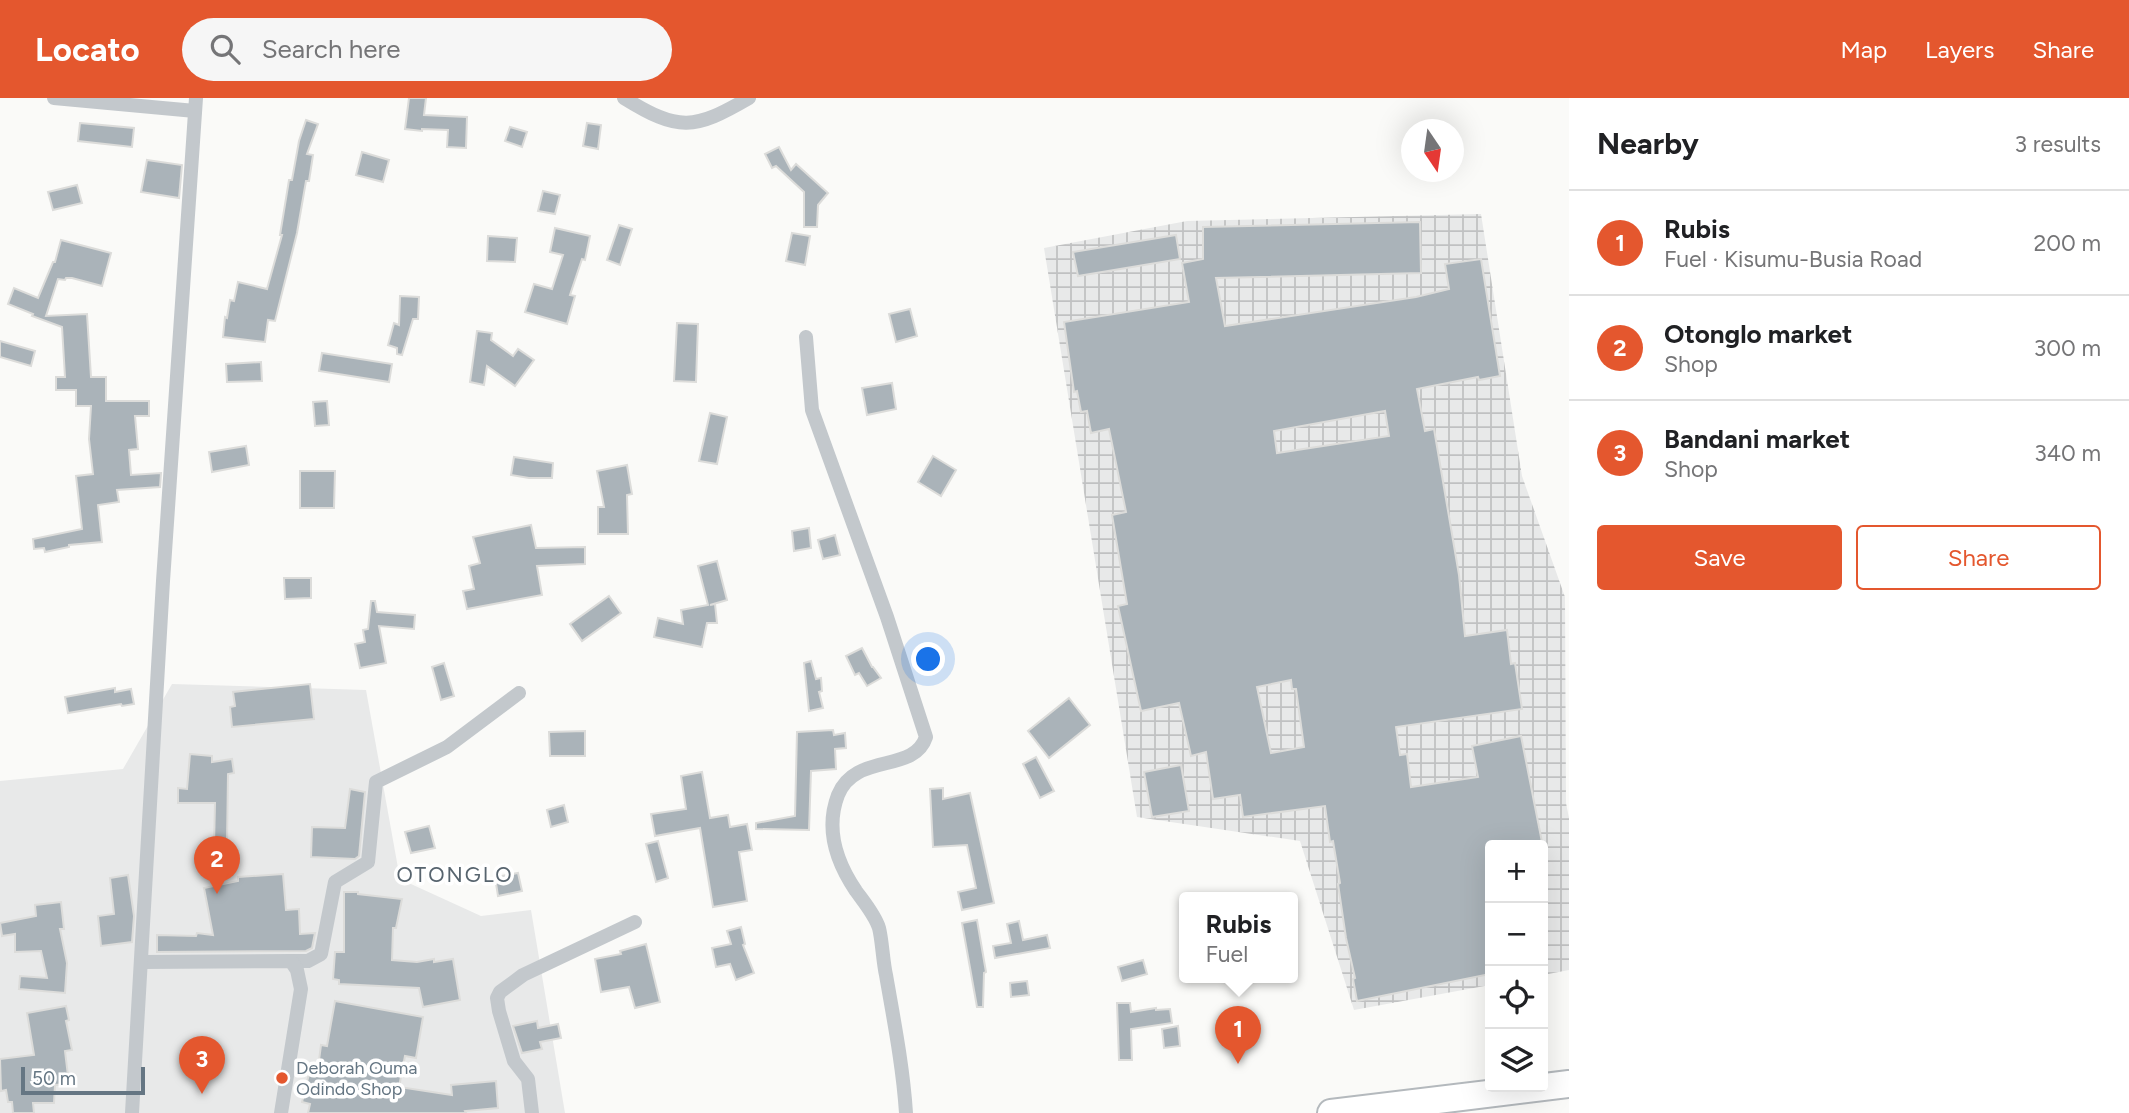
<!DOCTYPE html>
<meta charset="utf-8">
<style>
body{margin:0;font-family:Figtree,sans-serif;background:#f6f6f6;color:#202124}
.controls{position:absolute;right:21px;bottom:21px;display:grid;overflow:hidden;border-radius:7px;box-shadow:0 7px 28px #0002}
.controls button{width:63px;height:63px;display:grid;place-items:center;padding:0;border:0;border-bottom:2px solid #e0e0e0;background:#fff;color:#202124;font:35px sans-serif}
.compass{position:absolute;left:1401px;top:21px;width:63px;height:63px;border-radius:50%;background:#fff;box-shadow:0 7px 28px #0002;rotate:167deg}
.scale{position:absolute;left:21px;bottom:18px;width:124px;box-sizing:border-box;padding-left:7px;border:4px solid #657683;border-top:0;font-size:19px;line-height:24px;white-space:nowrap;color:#657683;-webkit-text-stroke:5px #fff;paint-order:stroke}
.you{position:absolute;left:929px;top:562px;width:24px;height:24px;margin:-18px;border:5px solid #fff;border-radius:50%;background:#1a73e8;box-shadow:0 0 0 10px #1a73e833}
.badge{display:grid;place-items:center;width:46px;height:46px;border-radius:50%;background:#e4572e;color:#fff;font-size:23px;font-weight:700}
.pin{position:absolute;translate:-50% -58px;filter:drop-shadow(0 2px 4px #0008)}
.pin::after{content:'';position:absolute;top:37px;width:24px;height:21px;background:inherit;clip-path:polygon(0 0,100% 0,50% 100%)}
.popup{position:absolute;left:1179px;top:794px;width:119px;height:91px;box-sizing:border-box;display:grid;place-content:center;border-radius:7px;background:#fff;filter:drop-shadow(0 2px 5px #0005);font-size:23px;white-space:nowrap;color:#757577}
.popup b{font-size:26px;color:#202124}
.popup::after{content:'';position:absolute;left:50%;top:100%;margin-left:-14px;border:14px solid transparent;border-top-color:#fff}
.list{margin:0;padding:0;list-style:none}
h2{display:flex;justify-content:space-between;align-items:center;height:91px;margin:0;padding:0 28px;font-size:30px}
h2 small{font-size:23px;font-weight:400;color:#757577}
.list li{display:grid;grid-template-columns:46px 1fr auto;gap:21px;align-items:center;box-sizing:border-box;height:105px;padding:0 28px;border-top:2px solid #e0e0e0}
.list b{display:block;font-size:26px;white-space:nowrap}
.list p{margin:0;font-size:23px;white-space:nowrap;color:#757577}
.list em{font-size:23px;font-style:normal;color:#757577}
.actions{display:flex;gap:14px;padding:21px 28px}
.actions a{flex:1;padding:16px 0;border:2px solid #e4572e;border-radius:7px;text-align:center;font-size:24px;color:#e4572e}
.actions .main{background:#e4572e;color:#fff}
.icon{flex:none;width:38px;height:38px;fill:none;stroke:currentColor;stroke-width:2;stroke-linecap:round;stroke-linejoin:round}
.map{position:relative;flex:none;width:1569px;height:1015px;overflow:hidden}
header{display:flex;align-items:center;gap:42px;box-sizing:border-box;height:98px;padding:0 35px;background:#e4572e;color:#fff}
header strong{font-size:33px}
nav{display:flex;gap:38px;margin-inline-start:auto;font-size:24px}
.search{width:490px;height:63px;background:#f6f6f6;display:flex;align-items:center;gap:18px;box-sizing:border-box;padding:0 24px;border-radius:38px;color:#757577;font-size:26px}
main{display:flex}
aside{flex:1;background:#fff}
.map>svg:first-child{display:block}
</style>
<header>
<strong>Locato</strong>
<div class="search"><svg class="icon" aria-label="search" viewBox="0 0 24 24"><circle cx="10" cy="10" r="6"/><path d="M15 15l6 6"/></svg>Search here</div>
<nav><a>Map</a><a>Layers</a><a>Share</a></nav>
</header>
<main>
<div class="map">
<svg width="1569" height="1015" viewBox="0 0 1569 1015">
<defs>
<pattern id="industrial-grid" width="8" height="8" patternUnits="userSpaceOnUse" patternTransform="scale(1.75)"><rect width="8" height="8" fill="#e8e9e9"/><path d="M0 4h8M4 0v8" fill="none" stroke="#c0c1c2"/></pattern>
</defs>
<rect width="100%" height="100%" fill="#fafaf8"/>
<path fill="#e8e9e9" d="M172,586L366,592L400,781L481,818L531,812L565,1015H0V683L123,671Z"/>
<path fill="url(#industrial-grid)" d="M1481,116L1522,378L1565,499L1566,705L1569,720V872L1543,877V747H1490V887L1354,912L1300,743L1137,719L1044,150L1187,123Z"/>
<g fill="#aab3b9" stroke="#dcdcda" stroke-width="2" fill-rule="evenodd">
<path d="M409,0H426L424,17L467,19L466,50L447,49L448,32L422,31V33L405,31Z"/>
<path d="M306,22L318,26L307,56L313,57L309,83H306L297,135L275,223L268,222L265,244L223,239L225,219L227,220L230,202L234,203L238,184L267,191L282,137H280L289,82H292L299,43Z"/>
<path d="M80,25L134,30L132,49L78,43Z"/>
<path d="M587,25L601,27L598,51L583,48Z"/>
<path d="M510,29L527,34L522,49L505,43Z"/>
<path d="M779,49L791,72L796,66L828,95L818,107L817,129H804V94L776,68L772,70L765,56Z"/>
<path d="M362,54L389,62L383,84L356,77Z"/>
<path d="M147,62L182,67L179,100L141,94Z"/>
<path d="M77,87L82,105L53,112L48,94Z"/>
<path d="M543,93L560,97L555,116L538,113Z"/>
<path d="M1420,124L1421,175L1216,180L1225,228L1416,199L1449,191L1445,166L1481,161L1500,278L1479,282L1478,279L1417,291L1425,333L1434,331L1459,477L1465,538L1507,532L1511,566L1515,565L1522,611L1396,629L1400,657L1407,656L1411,689L1478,679L1472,648L1521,638L1542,744L1526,747H1490V876L1357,903L1353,881L1355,880L1346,840L1338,786L1340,785L1333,743L1330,744L1325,708L1243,719L1240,697L1213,701L1206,654L1191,658L1179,605L1141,613L1118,508L1127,506L1112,417L1126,414L1109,331L1091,335L1087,313L1081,314L1077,293L1074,294L1064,224L1189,204L1182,165L1203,161V129ZM1385,313L1389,338L1277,355L1274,333ZM1291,582L1292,591H1296L1304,649L1271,655L1257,589Z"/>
<path d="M619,127L632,131L620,167L607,162Z"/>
<path d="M555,130L590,138L585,162L582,161L570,197L575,198L567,226L525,214L534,186L552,191L563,157L550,154Z"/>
<path d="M792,135L810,138L805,167L786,163Z"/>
<path d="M1176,137L1180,161L1078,178L1073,154Z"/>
<path d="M488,138L517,140L515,164L487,163Z"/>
<path d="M61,142L111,155L102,188L72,180H66L65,182L58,181L46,218L87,216L91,279H106V303H149V318H135L138,351L129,352L131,377L161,375L160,389L117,392L119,404L98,407L102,444L69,447V449L45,454L44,450L34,451L33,441L82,431L76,378L93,376L89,341L91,308H76V292H56V279H65L62,229L32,218L33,216L8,206L14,190L38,200L53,164H55Z"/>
<path d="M400,198L419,199L418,221H413L402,257L397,256V250L388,247L394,225L399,227Z"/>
<path d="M910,211L917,238L896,244L889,216Z"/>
<path d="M677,225L698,226L696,284L674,283Z"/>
<path d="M477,233L492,235L491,242L513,258L518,251L534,262L515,288L487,268L484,287L470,284Z"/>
<path d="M0,243L35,253L31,268L0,259Z"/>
<path d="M322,255L392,266L389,284L319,273Z"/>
<path d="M261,264L262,283L227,284L226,266Z"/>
<path d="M892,285L896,311L867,317L862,290Z"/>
<path d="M327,303L329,327L315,328L313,304Z"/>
<path d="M710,315L727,319L717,366L699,363Z"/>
<path d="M246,348L249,367L212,374L209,354Z"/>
<path d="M933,358L956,372L941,398L918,384Z"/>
<path d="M514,359L553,365L552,380H529L511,377Z"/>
<path d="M627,367L632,396L627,397L628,436H598V409H604L597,373Z"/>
<path d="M300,373H335L334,410H300Z"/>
<path d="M531,427L536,450L585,449V466L537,468L542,497L467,511L463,493L474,491L469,468L480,465L473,439Z"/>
<path d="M809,430L811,450L794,453L792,433Z"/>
<path d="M835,437L840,457L823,461L818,442Z"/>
<path d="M717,463L727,502L710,507L715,506L717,525H707L702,549L654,539L658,520L683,526L681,512L708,507L698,468Z"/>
<path d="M284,480H311V500L285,501Z"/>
<path d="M609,498L621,515L582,543L570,526Z"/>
<path d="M371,503H375L377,514L415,517L414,531L379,528L386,565L360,570L355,546L365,544L363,532L368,531Z"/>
<path d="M862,550L872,569H873L881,580L867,588L859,575L855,577L846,558Z"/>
<path d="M811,563L816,581L821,580L822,593L819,594L823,610L809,613L804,565Z"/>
<path d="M444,565L454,598L441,602L432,569Z"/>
<path d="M310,586L314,621L232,629L230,609L235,608L233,594Z"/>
<path d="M115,590V594L131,591L134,606L122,608L121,606L68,615L65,599Z"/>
<path d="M1069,600L1090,627L1049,660L1028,633Z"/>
<path d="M833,632L834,637L845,635L846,650L835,651L836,671L811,673L809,732L756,731V725L795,718L797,634Z"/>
<path d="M585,633V658H550L549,634Z"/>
<path d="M190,656L212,658V664L232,661L234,675L228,676L227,747H214L215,705H178V690L187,691Z"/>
<path d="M1036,659L1054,693L1040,700L1023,666Z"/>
<path d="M1181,667L1189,713L1152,719L1144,674Z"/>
<path d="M702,674L710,720L728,717L730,729L747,726L752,752L739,754L747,803L713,809L700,730L655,738L651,716L686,711L681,678Z"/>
<path d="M943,690V701L970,695L994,805L962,812L958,794L976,790L967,747L933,749L930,691Z"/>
<path d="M350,691L365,694L359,758L355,761L311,759L312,729L345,730Z"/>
<path d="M564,707L568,724L551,729L547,712Z"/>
<path d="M429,728L435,750L411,755L405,734Z"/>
<path d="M658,743L668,780L656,784L646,746Z"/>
<path d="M518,775L522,793L498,798L495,779Z"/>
<path d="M283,776L286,812L299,811L300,836L315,835L312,850L306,853L157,854V837L196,838L197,835L213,837L204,790L238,783V779Z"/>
<path d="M128,777L134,818L132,844L101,848L98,818L114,816L110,780Z"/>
<path d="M344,794H358V796L402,801L396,830H393L392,862L417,864L434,861V864L453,861L460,902L423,909L419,890L339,886V882L333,881L335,854H344Z"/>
<path d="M61,804L64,831H60L67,865L65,895L19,891L20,878L47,880L41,853L15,854V836L2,838L0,825L36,818L35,807Z"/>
<path d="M977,822L986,874L984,875L983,909H977L962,825Z"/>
<path d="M1019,823L1023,842L1047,837L1050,850L995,860L993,848L1011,845L1007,826Z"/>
<path d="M741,829L745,846L743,847L754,875L736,882L730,866L716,869L712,850L731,846L727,833Z"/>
<path d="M646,846L660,904L635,910L629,889L601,894L595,861L621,856L620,853Z"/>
<path d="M1143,862L1147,876L1122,883L1118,869Z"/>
<path d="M1027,883L1029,897L1011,899L1010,885Z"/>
<path d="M335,903L423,919L416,960L405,958L399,989L452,997L451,987L496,983L498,1010L465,1013L466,1015H308L310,1006L302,1004L309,976L317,978L321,947L327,948Z"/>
<path d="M1117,905H1130L1131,914L1156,910V912L1170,911L1172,925L1131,931L1132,962H1119Z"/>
<path d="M66,908L69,922L66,923L72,952L65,953L69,986L55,987L54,1005H33L34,1015H13L12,1004H8L6,992L1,993L0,961L34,957L27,915Z"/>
<path d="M537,923L538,930L558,926L561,940L540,944L542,951L522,955L513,928Z"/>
<path d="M1178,928L1180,948L1164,950L1162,931Z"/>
</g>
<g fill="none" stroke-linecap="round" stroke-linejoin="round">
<defs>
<path id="highway" d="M1331,1015L1569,986"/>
</defs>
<use href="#highway" stroke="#b4b9bd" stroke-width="30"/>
<g stroke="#c3c8cc" stroke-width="14">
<path d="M54,0L195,13"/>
<path d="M624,0C679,34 694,32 749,0"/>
<path d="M806,239L812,312L887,519L926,639C914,676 855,654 838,697C825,731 837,765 856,793C864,804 875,817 879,830C882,841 883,864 886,877C894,923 903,969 906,1015"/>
<path d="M291,863H308L321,856L335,784L368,764L376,684L447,649L519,595"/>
<path d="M142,864L291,863L297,872L301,891L281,1015"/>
<path d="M132,1015L163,483L196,0"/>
<path d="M532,1015L528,981L514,963L499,913L497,900L500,894L523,877L635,824"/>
</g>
<use href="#highway" stroke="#fff" stroke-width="26"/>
</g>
<circle fill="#e4572e" stroke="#fff" stroke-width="2.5" cx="282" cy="980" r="7"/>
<g text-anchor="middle" stroke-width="7" stroke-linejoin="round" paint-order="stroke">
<g font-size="18" fill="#657683" stroke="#fff" text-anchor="start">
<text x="296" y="976">Deborah Ouma<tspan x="296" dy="21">Odindo Shop</tspan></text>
</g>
<g font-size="21" letter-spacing="2" fill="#57646e" stroke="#fff">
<text x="455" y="784">OTONGLO</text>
</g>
</g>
</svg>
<div class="controls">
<button>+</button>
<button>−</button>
<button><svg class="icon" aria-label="locate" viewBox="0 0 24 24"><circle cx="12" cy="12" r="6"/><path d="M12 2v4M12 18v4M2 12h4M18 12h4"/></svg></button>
<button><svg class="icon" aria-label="layers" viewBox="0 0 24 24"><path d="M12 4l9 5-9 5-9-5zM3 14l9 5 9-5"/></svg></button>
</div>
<svg class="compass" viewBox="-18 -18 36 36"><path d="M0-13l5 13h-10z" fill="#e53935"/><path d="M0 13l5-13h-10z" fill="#757577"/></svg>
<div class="scale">50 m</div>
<div class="you"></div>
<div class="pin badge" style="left:1238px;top:966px">1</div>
<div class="popup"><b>Rubis</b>Fuel</div>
<div class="pin badge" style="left:217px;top:796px">2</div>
<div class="pin badge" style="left:202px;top:996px">3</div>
</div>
<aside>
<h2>Nearby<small>3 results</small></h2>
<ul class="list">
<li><span class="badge">1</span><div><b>Rubis</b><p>Fuel · Kisumu-Busia Road</p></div><em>200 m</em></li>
<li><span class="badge">2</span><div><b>Otonglo market</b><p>Shop</p></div><em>300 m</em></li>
<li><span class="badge">3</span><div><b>Bandani market</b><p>Shop</p></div><em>340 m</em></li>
</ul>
<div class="actions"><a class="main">Save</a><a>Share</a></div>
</aside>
</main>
